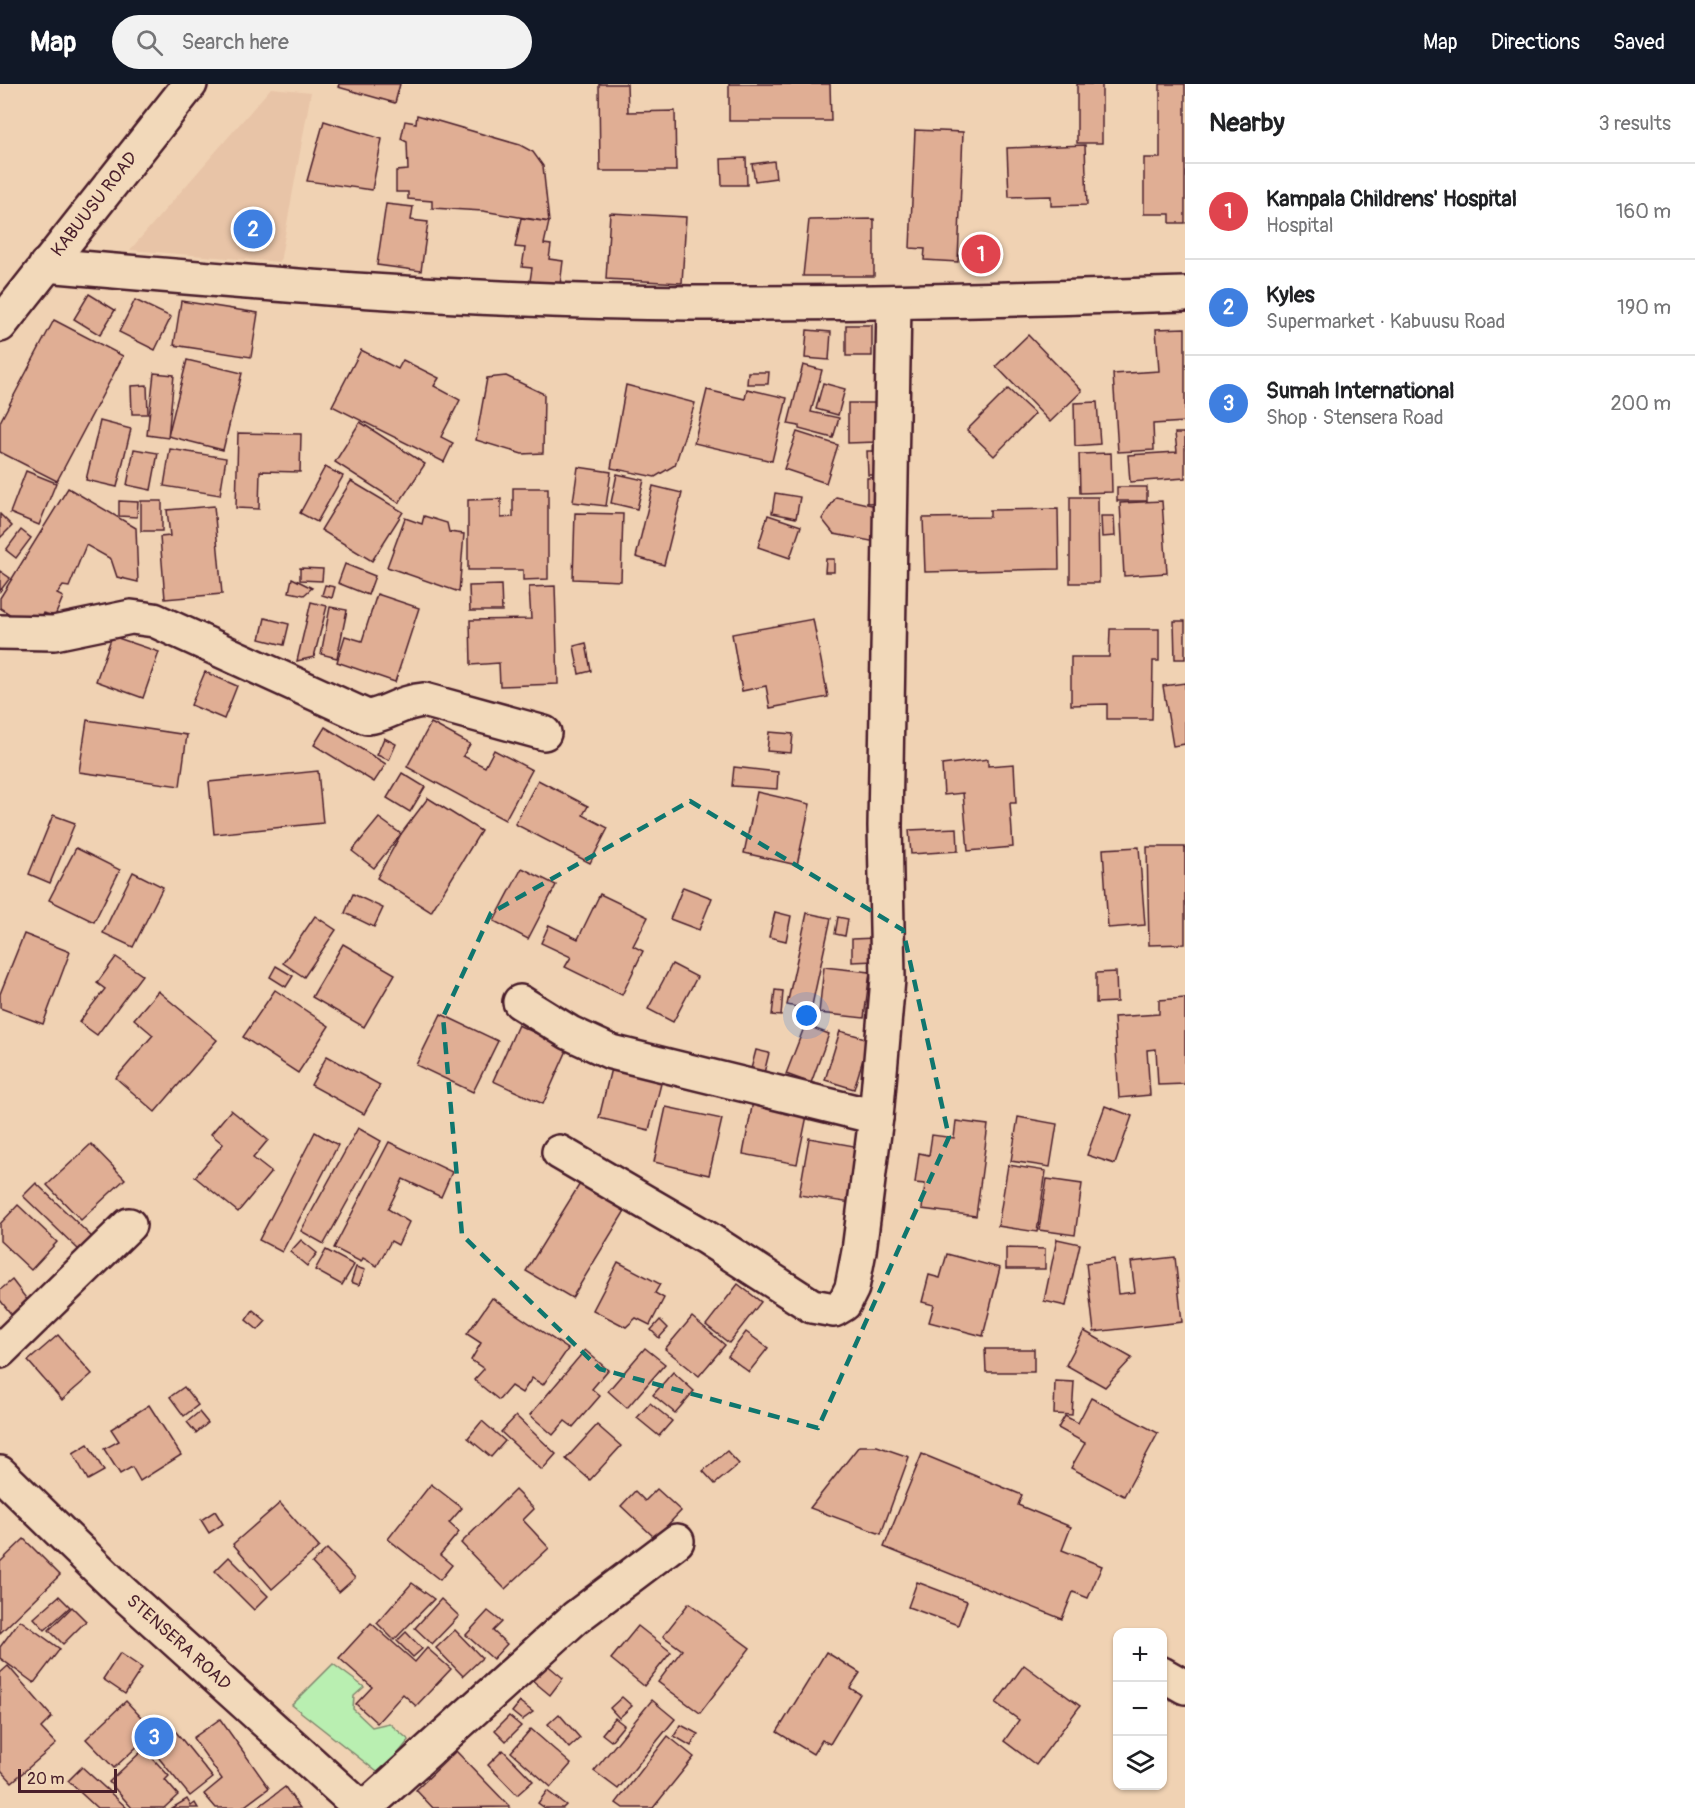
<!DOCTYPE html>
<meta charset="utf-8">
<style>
body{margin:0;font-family:Pangolin,sans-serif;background:#f2f2f2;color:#202124}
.controls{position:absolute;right:18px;bottom:18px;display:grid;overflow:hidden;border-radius:12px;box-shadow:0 2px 4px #0004}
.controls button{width:54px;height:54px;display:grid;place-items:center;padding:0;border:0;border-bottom:2px solid #e0e0e0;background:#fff;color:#202124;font:30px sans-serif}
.scale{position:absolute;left:18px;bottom:15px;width:99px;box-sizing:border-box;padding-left:6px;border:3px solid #4a1f2b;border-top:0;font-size:16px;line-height:21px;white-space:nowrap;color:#4a1f2b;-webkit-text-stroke:4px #f2d9ba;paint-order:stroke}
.you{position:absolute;left:807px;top:932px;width:21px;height:21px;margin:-15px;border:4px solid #fff;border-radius:50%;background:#1a73e8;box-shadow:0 0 0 9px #1a73e833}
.badge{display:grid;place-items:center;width:39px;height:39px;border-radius:50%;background:#111827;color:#fff;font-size:20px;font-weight:700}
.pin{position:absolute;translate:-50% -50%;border:3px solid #fff;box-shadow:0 2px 6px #0006}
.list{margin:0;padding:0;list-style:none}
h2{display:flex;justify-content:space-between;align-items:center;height:78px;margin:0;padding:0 24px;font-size:26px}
h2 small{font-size:20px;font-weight:400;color:#757577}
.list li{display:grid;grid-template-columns:39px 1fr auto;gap:18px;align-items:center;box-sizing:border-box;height:96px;padding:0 24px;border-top:2px solid #e0e0e0}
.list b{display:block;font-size:22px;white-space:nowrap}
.list p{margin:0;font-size:20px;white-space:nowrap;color:#757577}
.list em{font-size:20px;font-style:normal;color:#757577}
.icon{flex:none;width:33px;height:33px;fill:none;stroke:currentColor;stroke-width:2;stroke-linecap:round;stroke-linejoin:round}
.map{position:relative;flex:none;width:1185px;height:1724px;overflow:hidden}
header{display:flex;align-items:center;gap:36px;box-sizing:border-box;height:84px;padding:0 30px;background:#111827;color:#fff}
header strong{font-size:28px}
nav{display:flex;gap:33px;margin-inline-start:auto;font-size:21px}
.search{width:420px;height:54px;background:#f2f2f2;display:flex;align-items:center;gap:15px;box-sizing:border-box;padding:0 21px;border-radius:33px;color:#757577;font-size:22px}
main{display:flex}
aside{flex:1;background:#fff}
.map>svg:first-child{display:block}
</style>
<header>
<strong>Map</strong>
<div class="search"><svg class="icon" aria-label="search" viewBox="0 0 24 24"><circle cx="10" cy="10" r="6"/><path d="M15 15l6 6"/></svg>Search here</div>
<nav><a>Map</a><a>Directions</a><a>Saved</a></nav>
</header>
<main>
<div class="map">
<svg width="1185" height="1724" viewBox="0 0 1185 1724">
<rect width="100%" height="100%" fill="#f0d2b3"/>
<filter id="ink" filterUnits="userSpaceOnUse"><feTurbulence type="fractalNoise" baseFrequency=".0167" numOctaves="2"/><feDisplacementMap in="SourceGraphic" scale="12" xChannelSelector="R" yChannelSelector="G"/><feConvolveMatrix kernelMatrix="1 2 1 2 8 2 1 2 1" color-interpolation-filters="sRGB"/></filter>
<g filter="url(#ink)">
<path fill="#e8c4a7" d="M271,4L311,8L280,178L130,166Z"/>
<path fill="#b9efb1" stroke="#82876e" stroke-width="1.5" d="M333,1580L364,1603L354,1612L353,1625L372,1643L389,1639L409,1656L381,1691L292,1621Z"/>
<g fill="#e0ae94" stroke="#4a1f2b" stroke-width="1.5">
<path d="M339,0H400L395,19L338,3Z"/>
<path d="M599,0H627L628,28L675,27L676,87H600Z"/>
<path d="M729,0H830L831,37H729Z"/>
<rect x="1077" y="0" width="25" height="59"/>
<path d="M1160,0H1185V139H1170V130H1144V74H1160Z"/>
<path d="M417,31L520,61L533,68L543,82L549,138L483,127L432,124V117L408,115V108H396V87L408,86L407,58L401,55L405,37L416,39Z"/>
<path d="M324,37L382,55L372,106L307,97Z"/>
<path d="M915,46L963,48L958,178L924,176L925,165L910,164Z"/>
<path d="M1085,61L1087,121L1051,122V112L1009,113L1007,64Z"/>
<path d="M746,74L747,101H722L721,75Z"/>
<path d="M774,77L776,94L755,97L752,80Z"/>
<path d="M386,120L413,123L411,136L428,138L421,187L377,181Z"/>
<path d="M610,129L686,133L682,199L606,195Z"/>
<path d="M521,134L549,138L544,160L551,161L549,175L563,177L560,201L530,197L532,184L522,183L525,164L515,163Z"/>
<path d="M874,135V192H803L809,136Z"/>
<path d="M89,210L115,226L100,251L74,235Z"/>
<path d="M135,216L171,233L155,266L119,248Z"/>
<path d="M181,217L258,229L251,273L174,261Z"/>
<path d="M54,236L123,272L57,397L0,368V338Z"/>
<rect x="846" y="241" width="26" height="31"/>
<path d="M1185,244V338L1153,340L1154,366L1118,368L1113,290L1159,287L1156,245Z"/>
<path d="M807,246L831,248L829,276L805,274Z"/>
<path d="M1028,251L1082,307L1050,338L996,282Z"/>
<path d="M361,266L398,285L403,276L439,294L434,302L460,316L441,353L453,359L444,378L332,322Z"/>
<path d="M187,276L242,289L223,366L168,352Z"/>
<path d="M803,281L822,286L811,328L839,334L833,354L799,345V342L788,340Z"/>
<path d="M748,288H769L768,300H747Z"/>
<path d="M154,289L174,291L168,354L147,351Z"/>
<path d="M506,292L544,310L543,369L522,370L476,356L487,294Z"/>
<path d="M823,299L845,305L838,331L816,325Z"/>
<path d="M147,301L148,330H132L131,302Z"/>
<path d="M626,301L695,319L675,381L655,393L611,384Z"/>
<path d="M747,305L787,314L772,377L694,359L707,306L745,315Z"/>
<path d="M1008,305L1035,330L994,372L967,346Z"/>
<path d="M1097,318L1100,360L1075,362L1074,319Z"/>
<path d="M848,319H875L876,358L848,359Z"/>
<path d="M100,337L131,345L117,403L86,396Z"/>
<path d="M360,338L425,380L399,419L335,378Z"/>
<path d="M797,348L838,361L826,399L784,385Z"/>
<path d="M238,349L301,350L300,388L260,387L259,425L236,424Z"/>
<path d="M1175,349H1185V394L1130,398L1128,371L1177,368Z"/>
<path d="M134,365L158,369L151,406L127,401Z"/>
<path d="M170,365L226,374L220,411L164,402Z"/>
<path d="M867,367H881V391H868Z"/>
<path d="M1111,369L1112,408L1080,409L1079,370Z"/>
<path d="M325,383L343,392L317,438L300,429Z"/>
<path d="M578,383L611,388L606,422L573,418Z"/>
<path d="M26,387L56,399L39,441L10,429Z"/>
<path d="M617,390L644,396L637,425L611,419Z"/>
<path d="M883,393L884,418L867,419V394Z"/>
<path d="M351,397L403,428L372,477L321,446Z"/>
<path d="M653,402L682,409L664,481L636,473Z"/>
<rect x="1117" y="403" width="30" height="14"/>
<path d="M68,404L136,444L138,498L117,493L111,475L86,461L69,503L63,502L57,510L63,513L55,532L43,529L30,543L0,524V514Z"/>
<path d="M513,404H548V495L523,496V486H468V416L501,415V434L513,433Z"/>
<path d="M775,409L800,413L796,434L772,429Z"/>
<path d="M836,413L885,424L876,458L834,450L822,435Z"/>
<path d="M1070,413H1098L1099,499H1070Z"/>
<path d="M119,417L138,418L137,433L119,432Z"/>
<rect x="141" y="417" width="21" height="30"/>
<path d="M1162,417L1167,489L1124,492L1120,419Z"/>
<path d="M214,422L222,510L165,515L160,453L170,452L167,426Z"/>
<path d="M1058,425L1059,485L925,488L923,434L990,433V426Z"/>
<path d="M575,429L623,430L621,497L573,495Z"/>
<path d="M0,430L12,442L0,454Z"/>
<path d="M768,431L801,442L790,474L758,463Z"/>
<path d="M424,432L447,439L449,448L464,450L459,508L387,483L405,434L422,440Z"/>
<path d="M1101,432H1114L1115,452L1102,453Z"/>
<path d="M21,446L31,454L16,474L6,466Z"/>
<path d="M826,475H834V488H825Z"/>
<path d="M345,480L375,492L368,511L338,499Z"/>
<path d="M300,484L323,485L322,497L300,496Z"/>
<path d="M0,487L10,494L0,507Z"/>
<path d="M292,494L312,504L304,511L289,508Z"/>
<path d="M325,501L335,503L332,514L322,511Z"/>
<path d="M501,501L502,527H470L469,502Z"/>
<path d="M555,502L558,600L500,602L499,579L471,581L470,536L531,535L529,503Z"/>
<path d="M377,510L419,524L395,598L337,578L345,552L362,557Z"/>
<path d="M311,518L327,522L314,573L297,577Z"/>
<path d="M330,523L347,526L337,574L321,570Z"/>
<path d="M265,534L289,540L284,561L260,555Z"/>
<path d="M813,535L828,613L770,624L766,602L742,607L732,550Z"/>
<path d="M1174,537H1185V575H1175Z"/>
<path d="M1110,545H1159V577H1153L1152,635H1107V620L1071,621V573H1109Z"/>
<path d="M112,552L159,568L143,614L96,597Z"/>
<path d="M586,559L591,587L579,590L574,562Z"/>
<path d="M205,588L237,602L224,635L191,621Z"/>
<path d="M1185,599V660L1173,662L1163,602Z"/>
<path d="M87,636L187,651L180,702L79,688Z"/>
<path d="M431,639L470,660L463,672L485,683L494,666L532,686L505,736L407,683Z"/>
<path d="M325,643L386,680L374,698L314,661Z"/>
<path d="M769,648L793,650L791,669L767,667Z"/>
<path d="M384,654L396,660L389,676L377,671Z"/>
<path d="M988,675V682L1014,680L1016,719H1010L1013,763L968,767L963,709L944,711L942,681Z"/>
<path d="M734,683L778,688L777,705L732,702Z"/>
<path d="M318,687L323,739L214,750L209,698Z"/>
<path d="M402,689L425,703L410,728L387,714Z"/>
<path d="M538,696L588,722L583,731L608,744L590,779L515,740Z"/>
<path d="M757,708L810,720L797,781L744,769Z"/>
<path d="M428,714L481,747L431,828L377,794L401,750Z"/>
<path d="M53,731L75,739L50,799L29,790Z"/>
<path d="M379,734L401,750L374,784L352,767Z"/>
<path d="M957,744L958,767L911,770L909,746Z"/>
<path d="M1139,763L1145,841L1108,844L1103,765Z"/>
<path d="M1147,763H1185V860L1149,861Z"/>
<path d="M76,764L120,786L94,838L49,816Z"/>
<path d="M522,784L556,801L528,855L494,837Z"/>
<path d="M133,788L163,803L133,863L103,849Z"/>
<path d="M683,803L712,814L699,846L670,835Z"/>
<path d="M353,810L383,824L374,843L345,829Z"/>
<path d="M600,810L648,833L633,862L643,867L622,911L565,883L571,873L541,859L549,841L578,855Z"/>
<path d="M775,828L791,832L786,857L769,853Z"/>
<path d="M807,829L831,834L811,926L787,921Z"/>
<path d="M315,832L336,846L304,893L283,879Z"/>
<path d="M838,833L848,835L845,852L835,850Z"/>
<path d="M24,850L70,868L43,940L0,924V910Z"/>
<path d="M875,854V877L852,878V855Z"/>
<path d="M343,860L395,890L364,943L312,913Z"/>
<path d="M116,873L142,891L97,951L79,938L105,905L97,899Z"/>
<path d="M672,880L697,893L673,938L648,925Z"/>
<path d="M276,882L293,892L286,903L270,893Z"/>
<path d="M824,883L870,888L864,934L819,929Z"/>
<path d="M1116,888L1117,918L1096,919V889Z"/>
<path d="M275,906L329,942L298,989L243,953Z"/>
<path d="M775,906L783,907L781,932L772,931Z"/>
<path d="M158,907L217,956L155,1028L116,994L153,951L134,935Z"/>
<path d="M1185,914V1000L1158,1001L1156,965L1147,966L1150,1011L1119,1014L1114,933L1159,930V916Z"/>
<path d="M441,930L498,957L473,1008L416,981Z"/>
<path d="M518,941L568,964L543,1020L493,997Z"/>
<path d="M805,941L829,950L811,999L786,990Z"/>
<path d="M840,947L869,955L854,1005L825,996Z"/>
<path d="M756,966L769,969L764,989L751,985Z"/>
<path d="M327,972L380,1001L364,1030L311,1001Z"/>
<path d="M612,980L663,992L649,1046L599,1034Z"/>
<path d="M754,1012L809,1022L797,1080L743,1070Z"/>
<path d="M1105,1022L1132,1032L1115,1080L1087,1071Z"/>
<path d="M666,1023L722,1035L709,1091L654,1078Z"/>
<path d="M231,1026L268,1056L253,1074L271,1088L238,1128L195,1093L223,1060L211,1050Z"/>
<path d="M1018,1033L1057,1040L1050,1083L1011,1077Z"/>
<path d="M956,1037L988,1041L976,1132L922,1125L925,1100L915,1099L919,1069L929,1071L932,1051L954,1054Z"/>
<path d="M358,1044L381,1057L324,1160L301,1147Z"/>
<path d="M315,1048L338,1061L282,1168L259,1156Z"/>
<path d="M809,1054L860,1063L851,1119L799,1111Z"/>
<path d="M389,1058L452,1088L441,1113L403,1095L388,1125L409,1138L398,1161L391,1157L377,1182L363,1174L361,1178L334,1164Z"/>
<path d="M91,1060L125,1095L81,1136L47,1101Z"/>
<path d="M1008,1081L1046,1087L1037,1148L998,1142Z"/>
<path d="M1047,1095L1082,1100L1075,1151L1039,1146Z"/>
<path d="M581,1098L626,1125L572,1214L526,1187Z"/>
<path d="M36,1099L93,1154L80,1167L23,1112Z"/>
<path d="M18,1121L57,1158L31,1186L0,1157V1140Z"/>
<path d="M1057,1155L1080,1160L1066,1222L1044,1217Z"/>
<path d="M301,1156L317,1169L307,1182L290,1168Z"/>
<path d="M1006,1164L1045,1165V1185H1006Z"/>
<path d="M326,1166L354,1181L342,1201L315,1186Z"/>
<path d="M947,1170L1000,1184L983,1252L929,1238L934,1221L922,1218L929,1191L940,1194Z"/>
<path d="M1175,1173L1182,1238L1094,1248L1086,1179L1114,1175L1118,1210L1135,1208L1131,1178Z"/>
<path d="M618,1178L660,1200L655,1209L664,1214L650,1241L636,1234L626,1243L593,1226Z"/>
<path d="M356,1183L365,1186L359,1201L351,1198Z"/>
<path d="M12,1196L35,1226L18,1239L0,1216V1206Z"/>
<path d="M738,1200L761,1218L729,1259L706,1241Z"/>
<path d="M492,1214L568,1265L543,1301L532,1294L522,1309L511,1302L499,1316L474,1296L484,1285L471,1276L481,1259L467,1250Z"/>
<path d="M253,1226L266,1237L258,1246L246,1236Z"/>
<path d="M692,1233L725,1261L699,1292L665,1265Z"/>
<path d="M660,1236L668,1244L659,1254L651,1246Z"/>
<path d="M1084,1247L1132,1274L1105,1303L1066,1281Z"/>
<path d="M746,1248L768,1264L749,1288L728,1272Z"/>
<path d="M58,1251L92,1290L62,1316L28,1277Z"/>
<path d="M645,1264L665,1280L627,1324L608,1307Z"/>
<path d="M985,1265H1034V1288H986Z"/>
<path d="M585,1266L608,1286L592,1305L600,1312L573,1343L565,1337L553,1351L530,1331Z"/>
<path d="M673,1288L694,1307L675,1329L653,1311Z"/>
<path d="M1055,1297L1074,1298L1072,1331L1054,1330Z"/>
<path d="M184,1303L198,1321L184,1332L170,1313Z"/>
<path d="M1091,1314L1158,1349L1124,1412L1071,1384L1085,1359L1058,1344L1065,1332L1078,1339Z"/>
<path d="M650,1319L672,1337L659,1352L637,1334Z"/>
<path d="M149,1321L181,1371L140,1397L132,1383L120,1390L104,1365L119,1357L111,1345Z"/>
<path d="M199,1328L208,1339L196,1349L187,1338Z"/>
<path d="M516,1332L556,1370L542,1386L501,1348Z"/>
<path d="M482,1337L505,1357L491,1373L468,1354Z"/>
<path d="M597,1341L621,1362L590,1396L566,1375Z"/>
<path d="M88,1360L104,1387L88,1396L73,1369Z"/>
<path d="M859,1362H877L909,1373L881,1450L810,1424Z"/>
<path d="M727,1367L739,1380L715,1400L703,1387Z"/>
<path d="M922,1370L1022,1411L1018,1421L1071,1443L1062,1466L1102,1482L1088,1514L1073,1508L1062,1535L884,1463Z"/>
<path d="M431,1400L462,1424L449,1439L459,1448L440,1471L452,1481L440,1496L388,1455Z"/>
<path d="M657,1405L681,1427L655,1454L621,1422L635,1407L645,1417Z"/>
<path d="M515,1406L534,1425L523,1436L549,1464L505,1505L461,1459Z"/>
<path d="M280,1419L319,1463L272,1505L233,1460Z"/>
<path d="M215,1427L223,1440L209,1449L201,1436Z"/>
<path d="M24,1455L60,1491L0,1549V1478Z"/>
<path d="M327,1465L355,1494L339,1508L312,1479Z"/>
<path d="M229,1473L268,1512L254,1526L215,1487Z"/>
<path d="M917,1498L967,1517L958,1541L908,1523Z"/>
<path d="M412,1499L434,1515L394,1556L377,1539Z"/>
<path d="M59,1512L70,1523L45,1546L34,1534Z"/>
<path d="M441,1515L459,1532L432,1560L415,1544Z"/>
<path d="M689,1519L750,1564L700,1629L658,1598L682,1566L663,1552Z"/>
<path d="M72,1523L86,1537L63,1560L49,1546Z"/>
<path d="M488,1527L502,1538L493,1547L507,1560L493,1575L466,1551Z"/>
<path d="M20,1536L60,1565L34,1599L0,1574V1563Z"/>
<path d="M371,1539L415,1578L427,1564L451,1585L416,1622L403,1610L377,1639L356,1620L372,1603L339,1574Z"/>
<path d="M638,1542L671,1568L644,1602L611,1575Z"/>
<path d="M455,1546L482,1574L463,1592L436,1564Z"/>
<path d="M406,1548L422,1565L413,1573L397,1557Z"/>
<path d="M826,1568L860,1589L850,1604L860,1610L830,1660L822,1656L813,1670L777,1648Z"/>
<path d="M120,1569L142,1584L125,1610L103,1595Z"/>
<path d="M545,1579L563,1594L550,1611L532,1596Z"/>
<path d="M1024,1581L1080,1622L1036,1681L1004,1657L1019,1636L996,1619Z"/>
<path d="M8,1582L52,1633L41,1644L56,1660L12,1698L0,1685V1589Z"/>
<path d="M622,1613L632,1622L619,1634L610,1624Z"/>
<path d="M652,1616L675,1635L618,1705L594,1687Z"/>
<path d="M126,1617L154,1647L114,1684L86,1655Z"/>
<path d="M520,1618L533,1628L522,1636L512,1628Z"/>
<path d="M559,1630L580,1654L569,1664L548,1640Z"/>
<path d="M509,1632L521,1642L506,1657L495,1646Z"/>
<path d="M615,1634L624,1641L611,1657L602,1650Z"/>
<path d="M220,1635L269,1704L242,1724H216L204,1710L222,1695L193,1654Z"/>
<path d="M681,1641L698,1650L691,1662L674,1652Z"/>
<path d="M531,1645L571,1680L551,1703L511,1668Z"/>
<path d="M176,1648L213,1694L190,1712L153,1667Z"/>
<path d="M668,1652L694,1673L653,1724H623L616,1719Z"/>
<path d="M144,1665L169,1692L165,1696L178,1711L164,1724H132L109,1698Z"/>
<path d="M503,1666L533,1697L517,1711L488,1681Z"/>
<path d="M456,1667L510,1723L433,1724L416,1706Z"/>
<path d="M82,1683L127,1724H97L68,1697Z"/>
<path d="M285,1703L300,1724H257Z"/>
<path d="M547,1707L566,1721L563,1724H545L538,1719Z"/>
<path d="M187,1715L191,1722L195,1719L198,1724H172Z"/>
</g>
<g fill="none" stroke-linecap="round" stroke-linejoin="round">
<defs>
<g id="minor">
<path d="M46,181C260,200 476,218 692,219C856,220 1021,215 1185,210"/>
<path d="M0,241L190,0"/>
<path d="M0,548L54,549L131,533L154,536L367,633C388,631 399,618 424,616L544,649"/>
<path d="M520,918L570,949L611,968L876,1033"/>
<path d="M559,1068L705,1153L812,1222L834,1226L844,1220L852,1204L859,1167L876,1033L888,895L885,742L894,218"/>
<path d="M0,1267L129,1141"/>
<path d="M0,1389L121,1507L361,1724"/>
<path d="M1162,1590L1185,1603"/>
<path d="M365,1724L575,1534L677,1457"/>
</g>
</defs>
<use href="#minor" stroke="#4a1f2b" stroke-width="38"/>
<use href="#minor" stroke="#f2d9ba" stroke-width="33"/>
</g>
</g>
<path fill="none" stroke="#0f766e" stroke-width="4.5" stroke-dasharray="12 8" stroke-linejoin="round" d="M690,717L903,846L949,1053L818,1344L600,1285L462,1151L443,933L491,829Z"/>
<g text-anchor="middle" stroke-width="6" stroke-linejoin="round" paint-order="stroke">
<g font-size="18" fill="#4a1f2b" stroke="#f2d9ba">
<text transform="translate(94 120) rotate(-52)" y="6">KABUUSU ROAD</text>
<text transform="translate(179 1558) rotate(42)" y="6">STENSERA ROAD</text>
</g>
</g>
</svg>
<div class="controls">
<button>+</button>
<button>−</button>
<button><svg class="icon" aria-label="layers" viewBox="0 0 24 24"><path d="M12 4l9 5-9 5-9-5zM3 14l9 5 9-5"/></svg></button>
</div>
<div class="scale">20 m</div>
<div class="you"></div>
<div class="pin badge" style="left:981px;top:170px;background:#e0444e">1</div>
<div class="pin badge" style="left:253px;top:145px;background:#3f7fe0">2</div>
<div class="pin badge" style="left:154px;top:1653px;background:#3f7fe0">3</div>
</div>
<aside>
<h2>Nearby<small>3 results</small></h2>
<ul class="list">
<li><span class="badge" style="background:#e0444e">1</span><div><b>Kampala Childrens' Hospital</b><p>Hospital</p></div><em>160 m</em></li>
<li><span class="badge" style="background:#3f7fe0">2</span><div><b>Kyles</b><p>Supermarket · Kabuusu Road</p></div><em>190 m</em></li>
<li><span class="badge" style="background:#3f7fe0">3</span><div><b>Sumah International</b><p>Shop · Stensera Road</p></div><em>200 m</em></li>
</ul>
</aside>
</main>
